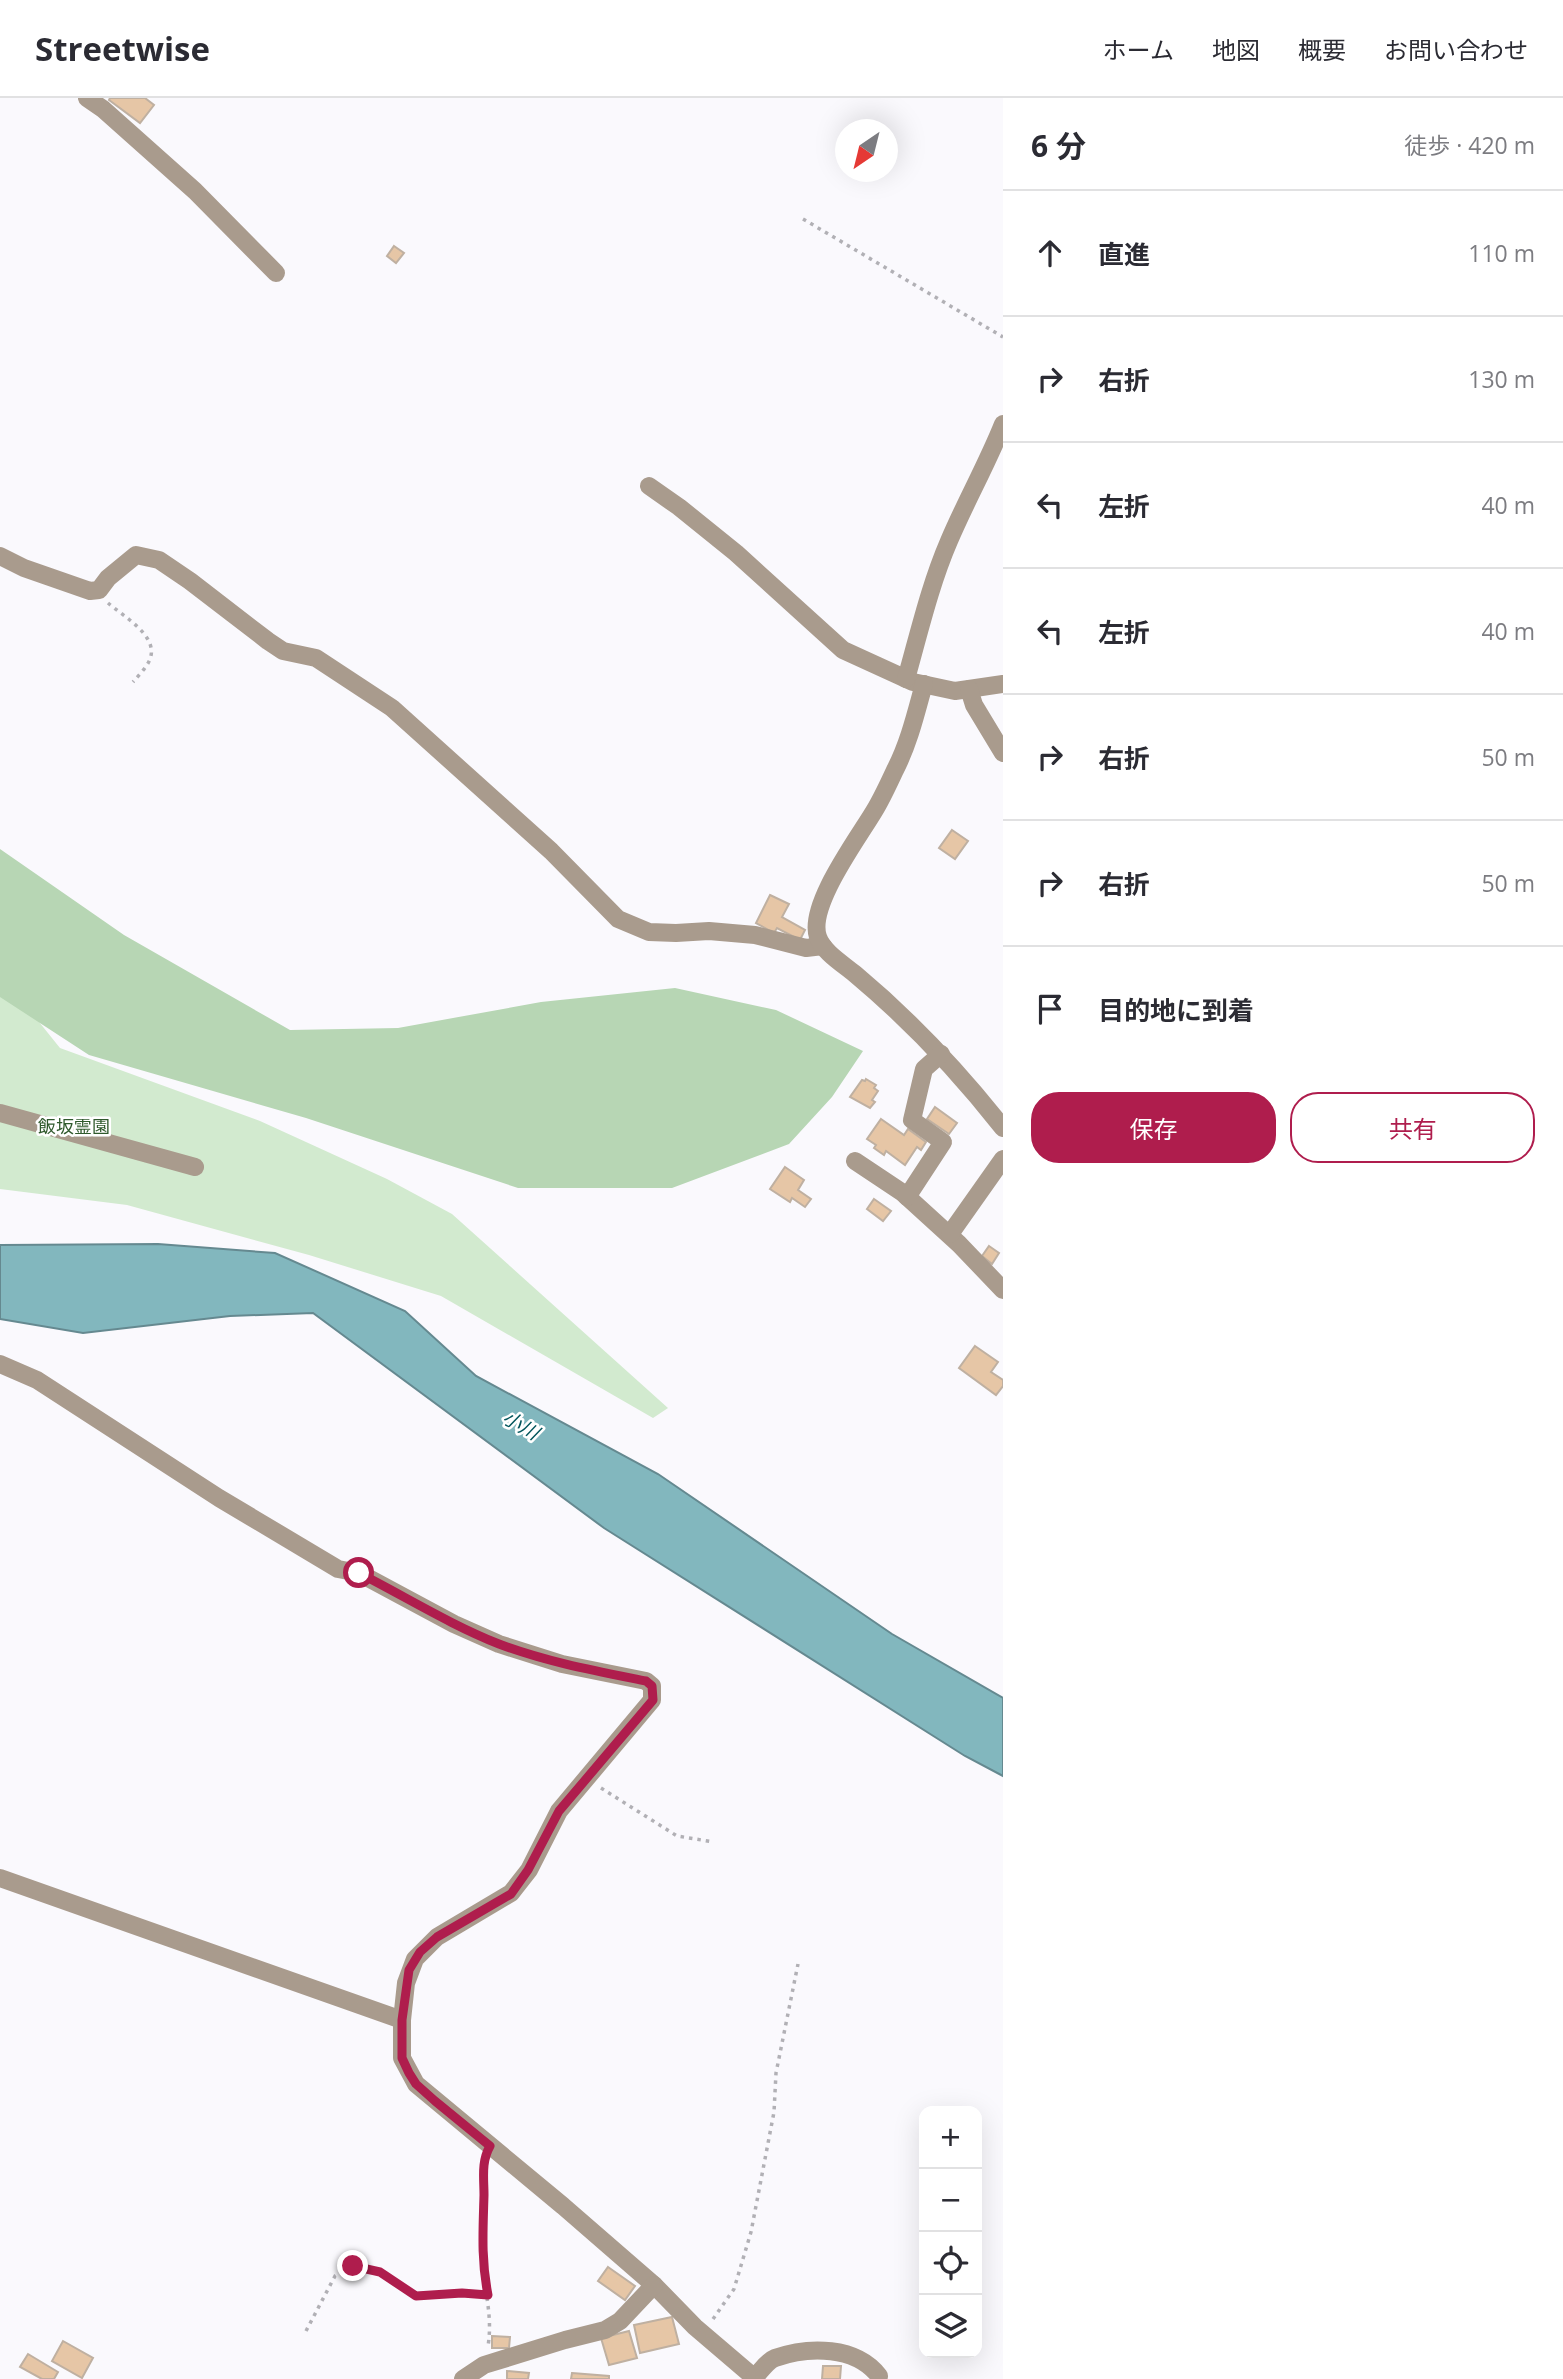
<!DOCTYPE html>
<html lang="ja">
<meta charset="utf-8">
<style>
body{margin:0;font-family:"Open Sans","Noto Sans JP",sans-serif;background:#f2f2f3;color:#2b2b33}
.controls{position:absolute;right:21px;bottom:21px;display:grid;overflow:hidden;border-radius:14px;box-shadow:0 7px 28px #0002}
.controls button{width:63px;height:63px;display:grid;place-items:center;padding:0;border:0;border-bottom:2px solid #e1e1e2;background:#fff;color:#2b2b33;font:35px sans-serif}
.compass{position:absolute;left:835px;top:21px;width:63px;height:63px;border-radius:50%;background:#fff;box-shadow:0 7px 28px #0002;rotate:215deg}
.stop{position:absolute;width:21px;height:21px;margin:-16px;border:5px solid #af1d4d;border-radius:50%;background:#fff}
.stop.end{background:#af1d4d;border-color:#fff;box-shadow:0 2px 7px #0008}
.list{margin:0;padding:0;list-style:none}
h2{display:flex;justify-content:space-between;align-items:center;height:91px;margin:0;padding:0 28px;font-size:30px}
h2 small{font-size:23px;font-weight:400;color:#7c7c81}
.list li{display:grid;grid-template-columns:46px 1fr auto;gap:21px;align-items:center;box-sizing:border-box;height:126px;padding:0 28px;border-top:2px solid #e1e1e2}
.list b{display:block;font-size:26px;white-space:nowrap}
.list em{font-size:23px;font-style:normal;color:#7c7c81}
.actions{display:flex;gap:14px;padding:21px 28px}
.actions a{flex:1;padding:16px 0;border:2px solid #af1d4d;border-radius:28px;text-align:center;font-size:24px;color:#af1d4d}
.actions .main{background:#af1d4d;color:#fff}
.icon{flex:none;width:38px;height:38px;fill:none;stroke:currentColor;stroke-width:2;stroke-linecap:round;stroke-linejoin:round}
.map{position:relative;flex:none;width:1003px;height:2281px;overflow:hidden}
header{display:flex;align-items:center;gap:42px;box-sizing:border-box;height:98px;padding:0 35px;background:#fff;border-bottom:2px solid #e1e1e2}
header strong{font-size:33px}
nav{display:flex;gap:38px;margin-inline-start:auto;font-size:24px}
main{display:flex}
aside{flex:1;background:#fff}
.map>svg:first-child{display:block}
</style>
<header>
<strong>Streetwise</strong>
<nav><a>ホーム</a><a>地図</a><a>概要</a><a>お問い合わせ</a></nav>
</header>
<main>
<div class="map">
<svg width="1003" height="2281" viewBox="0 0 1003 2281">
<rect width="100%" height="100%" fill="#faf9fd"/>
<path fill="#d2eacf" d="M0,883L23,904L60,950L260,1023L387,1081L452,1116L668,1310L653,1320L441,1198L309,1157L127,1107L0,1091Z"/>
<path fill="#b7d6b4" d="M0,751L124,837L290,932L398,930L541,904L675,890L776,912L863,953L832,999L789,1046L672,1090H518L306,1020L89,957L0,899Z"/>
<path fill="#82b7be" stroke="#658990" stroke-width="2" d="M158,1146L275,1155L405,1213L476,1278L658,1376L892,1536L1003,1600V1678L965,1658L604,1430L313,1215L230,1218L83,1235L0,1221V1147Z"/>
<g fill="#e6c6a6" stroke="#bfb0a1" stroke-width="2">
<path d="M110,0H145L154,7L140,25L109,2Z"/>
<path d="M394,148L404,155L396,165L387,158Z"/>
<path d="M952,732L968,743L955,761L939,750Z"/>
<path d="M770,797L789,806L782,819L805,832L800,842L777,830L774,835L756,825Z"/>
<path d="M866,981L876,987L874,990L878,993L872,1002L875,1004L870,1010L850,999L862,982L865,983Z"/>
<path d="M935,1009L957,1025L949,1036L927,1021Z"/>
<path d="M881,1021L904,1037L908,1031L926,1044L921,1052L917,1049L905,1067L886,1053L884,1057L874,1050L876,1047L867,1041Z"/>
<path d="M785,1069L804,1082L798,1092L811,1101L805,1109L792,1100L790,1104L770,1091Z"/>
<path d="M874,1101L891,1113L883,1123L867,1111Z"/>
<path d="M989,1148L999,1155L992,1166L982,1158Z"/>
<path d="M975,1248L998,1264L991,1274L1003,1282V1288L996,1297L959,1270Z"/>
<path d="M608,2169L635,2188L625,2202L598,2183Z"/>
<path d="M672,2219L679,2246L640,2255L634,2227Z"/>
<path d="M629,2233L637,2260L609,2267L601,2240Z"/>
<path d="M492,2238L510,2239L509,2250H492Z"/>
<path d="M63,2243L93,2260L82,2280L52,2263Z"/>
<path d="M28,2256L58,2274L54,2281H42L20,2269Z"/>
<path d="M823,2268H841L840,2281H822Z"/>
<path d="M507,2273L529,2275L528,2281H507Z"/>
<path d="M572,2275L609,2278V2281H571Z"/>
</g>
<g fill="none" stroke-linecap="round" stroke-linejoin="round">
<g stroke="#b1b0b5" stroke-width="3.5" stroke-dasharray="3.5 5" stroke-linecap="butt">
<path d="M803,121L1003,239"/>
<path d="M108,505C123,518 159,538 150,561C147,569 139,577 133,584"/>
<path d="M601,1690L677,1738L714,1744"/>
<path d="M484,2064C484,2097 480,2130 482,2162C484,2192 493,2217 488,2248"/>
<path d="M713,2221L734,2191L751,2134L774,2014L776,1975L798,1866"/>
<path d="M306,2233L335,2178L353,2167L380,2174L416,2198L462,2195L488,2197"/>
</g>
<g stroke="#a99b8d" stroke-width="18">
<path d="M87,0L103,11L195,93L276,175"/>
<path d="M649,388L679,409L736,455L843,552L913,584L955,593L1003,586"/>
<path d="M0,458L24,470L90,493L99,492L108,480L136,457L159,462L190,483L268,543L283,553L316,560L392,610L551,753L618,821L649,834L676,835L709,833L755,837L806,850L823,848"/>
<path d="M906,581C919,535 930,487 949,443C966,403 987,366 1003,326"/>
<path d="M924,586C916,615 909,645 895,672C889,685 883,698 876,710C860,738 807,807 818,839C823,854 843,866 855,876C910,922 959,974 1003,1030"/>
<path d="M969,591L974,607L1003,655"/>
<path d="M0,1015L195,1069"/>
<path d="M855,1063L903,1095L959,1146L1003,1192"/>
<path d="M907,1099L943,1044L912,1022L924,971L941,956"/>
<path d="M950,1136L1003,1061"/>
<path d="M0,1266L37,1282L219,1400L338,1471L359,1475L454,1526L499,1546L562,1566L646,1583L652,1588V1602L559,1713L529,1772L511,1795L437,1839L415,1861L406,1885L402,1922V1960L416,1986L563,2108L654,2187L695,2229L756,2281"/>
<path d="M0,1780L402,1922"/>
<path d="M755,2279C761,2273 767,2263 775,2260C809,2248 856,2248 879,2278"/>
<path d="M463,2281L484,2267L565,2242L605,2232L620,2223L654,2187"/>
</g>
</g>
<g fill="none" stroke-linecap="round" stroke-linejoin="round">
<path stroke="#af1d4d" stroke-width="9" d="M353,2168L380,2174L416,2198L462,2195L488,2197C481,2161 483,2133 484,2097C484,2080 481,2064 490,2048L435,2003L416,1986L409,1975L402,1960V1922L409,1872L420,1854L437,1839L511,1796L528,1772L559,1713L653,1602L652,1588L646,1583C596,1573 547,1564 499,1546C451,1527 406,1499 359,1475"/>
</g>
<g text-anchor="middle" stroke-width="5" stroke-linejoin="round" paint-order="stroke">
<g font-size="18" fill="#2f592c" stroke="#fff">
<text x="74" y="1035">飯坂霊園</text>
</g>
<g font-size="19" font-style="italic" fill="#01545b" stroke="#fff">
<text transform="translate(521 1327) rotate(30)" y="7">小川</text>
</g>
</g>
</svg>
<div class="controls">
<button>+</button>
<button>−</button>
<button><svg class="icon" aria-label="locate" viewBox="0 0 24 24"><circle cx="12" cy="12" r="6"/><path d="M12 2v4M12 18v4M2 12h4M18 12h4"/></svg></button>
<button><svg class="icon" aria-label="layers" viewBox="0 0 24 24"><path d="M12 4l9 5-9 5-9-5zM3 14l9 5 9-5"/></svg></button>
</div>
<svg class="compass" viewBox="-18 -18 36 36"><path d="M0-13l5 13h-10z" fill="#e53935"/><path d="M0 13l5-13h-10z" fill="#7c7c81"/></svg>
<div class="stop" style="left:359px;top:1475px"></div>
<div class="stop end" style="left:353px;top:2168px"></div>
</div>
<aside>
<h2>6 分<small>徒歩 · 420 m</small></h2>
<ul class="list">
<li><svg class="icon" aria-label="ahead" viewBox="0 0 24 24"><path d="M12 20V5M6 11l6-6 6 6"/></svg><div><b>直進</b></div><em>110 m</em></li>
<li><svg class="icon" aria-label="right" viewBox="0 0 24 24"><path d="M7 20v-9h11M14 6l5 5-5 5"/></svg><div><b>右折</b></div><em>130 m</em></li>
<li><svg class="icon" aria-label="left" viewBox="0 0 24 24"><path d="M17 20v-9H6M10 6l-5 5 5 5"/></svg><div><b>左折</b></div><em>40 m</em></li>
<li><svg class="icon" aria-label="left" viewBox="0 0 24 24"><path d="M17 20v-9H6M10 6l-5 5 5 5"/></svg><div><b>左折</b></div><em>40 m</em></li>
<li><svg class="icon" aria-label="right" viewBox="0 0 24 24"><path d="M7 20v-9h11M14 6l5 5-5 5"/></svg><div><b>右折</b></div><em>50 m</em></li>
<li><svg class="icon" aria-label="right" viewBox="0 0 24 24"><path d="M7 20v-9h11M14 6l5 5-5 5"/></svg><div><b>右折</b></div><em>50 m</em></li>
<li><svg class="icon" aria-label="arrive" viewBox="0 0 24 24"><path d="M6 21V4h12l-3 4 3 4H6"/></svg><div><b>目的地に到着</b></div></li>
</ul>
<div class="actions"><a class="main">保存</a><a>共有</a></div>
</aside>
</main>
